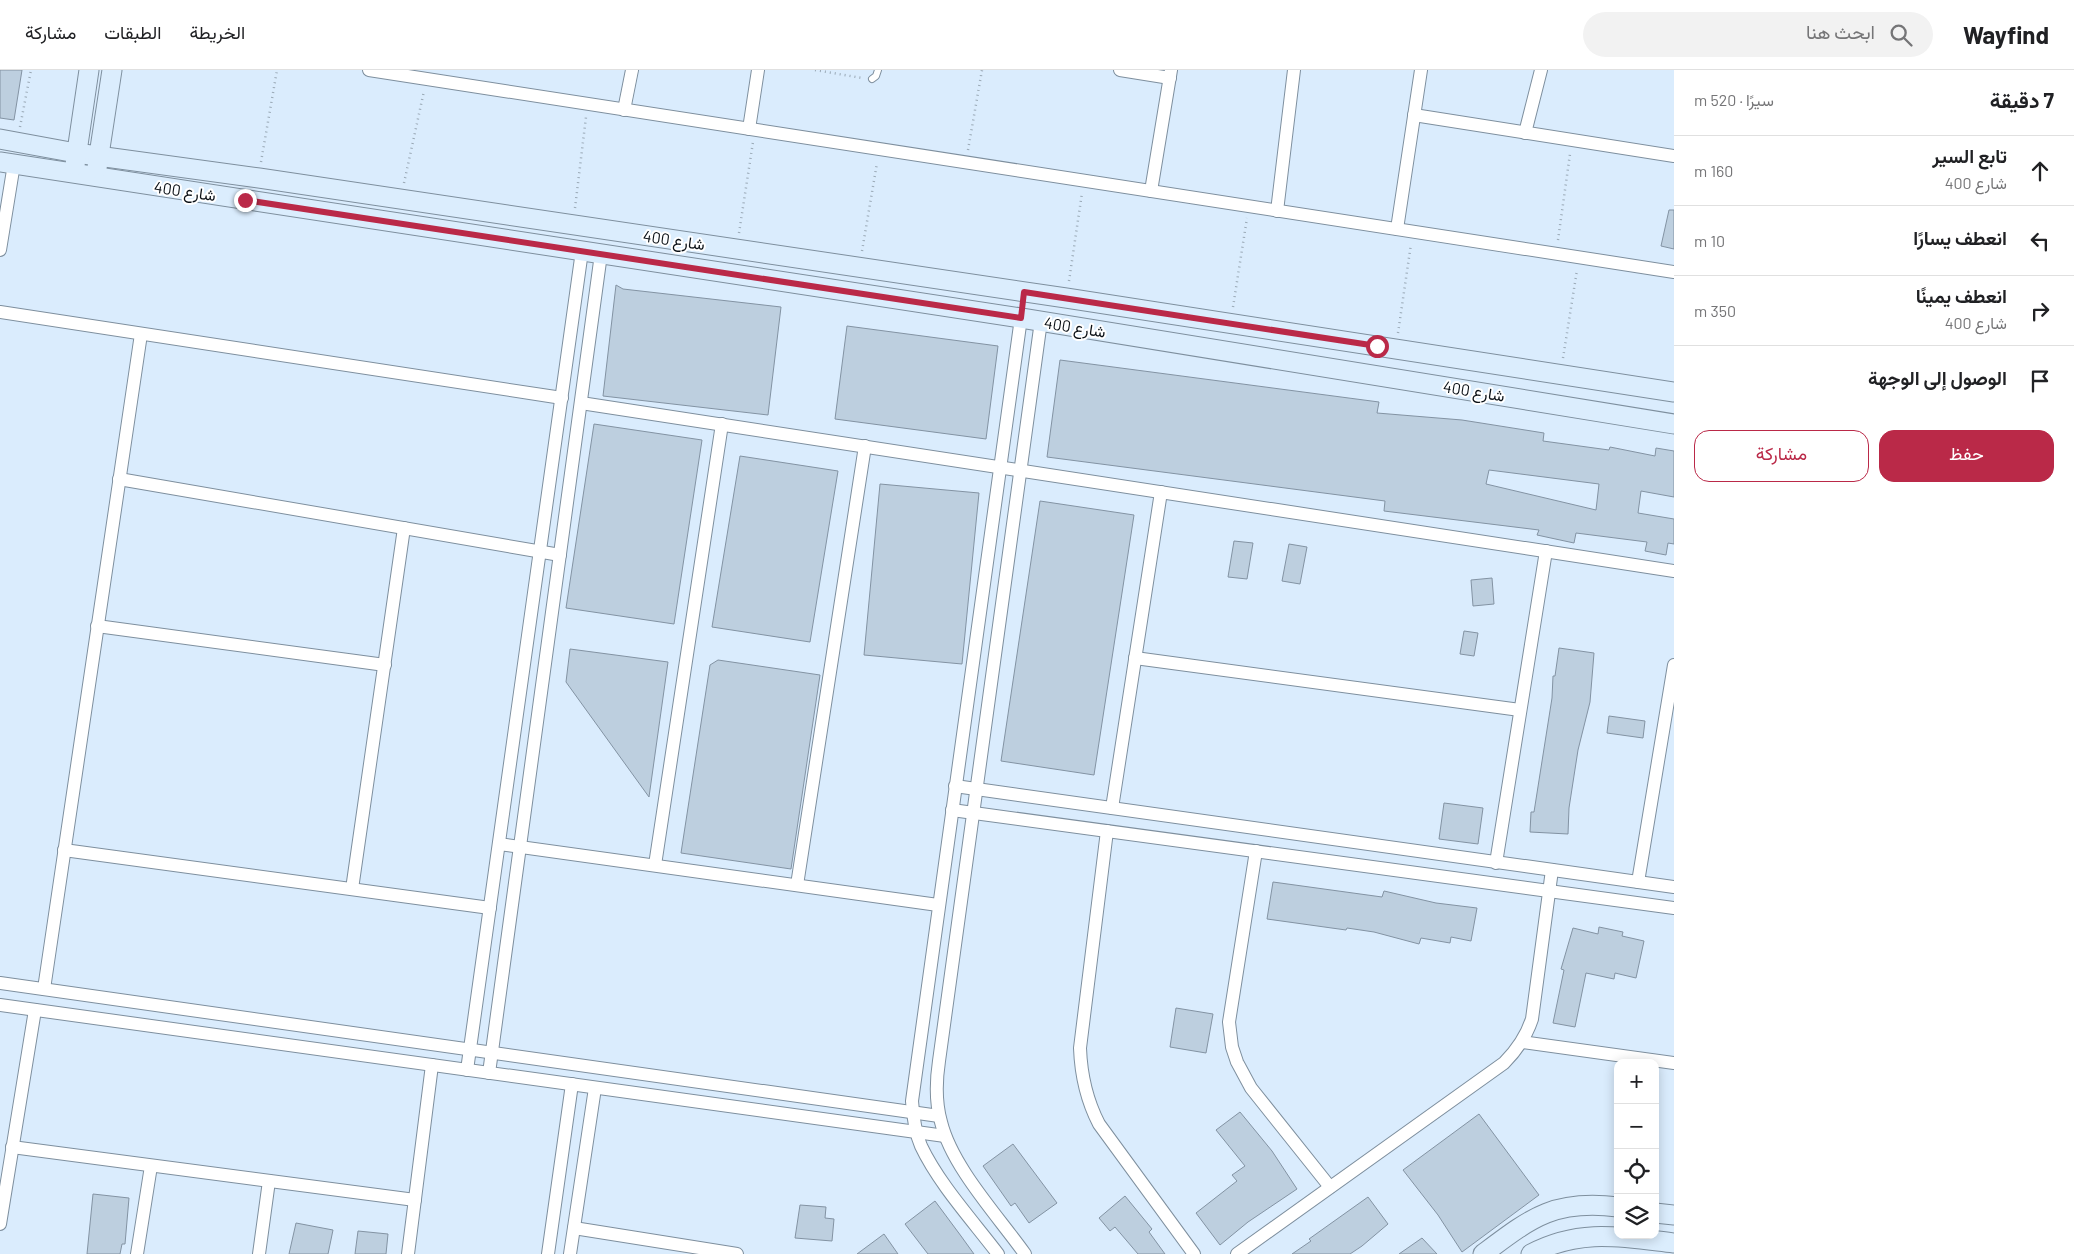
<!DOCTYPE html>
<html lang="ar">
<meta charset="utf-8">
<style>
body{margin:0;font-family:Barlow,Vazirmatn,sans-serif;background:#f2f2f2;color:#202124;direction:rtl}
.controls{position:absolute;right:15px;bottom:15px;display:grid;overflow:hidden;border-radius:10px;box-shadow:0 2px 12px #0003}
.controls button{width:45px;height:45px;display:grid;place-items:center;padding:0;border:0;border-bottom:1px solid #e0e0e0;background:#fff;color:#202124;font:25px sans-serif}
.stop{position:absolute;width:15px;height:15px;margin:-11px;border:4px solid #ba2948;border-radius:50%;background:#fff}
.stop.end{background:#ba2948;border-color:#fff;box-shadow:0 1px 5px #0008}
.list{margin:0;padding:0;list-style:none}
h2{display:flex;justify-content:space-between;align-items:center;height:65px;margin:0;padding:0 20px;font-size:21px}
h2 small{font-size:16px;font-weight:400;color:#757577}
.list li{display:grid;grid-template-columns:32px 1fr auto;gap:15px;align-items:center;box-sizing:border-box;height:70px;padding:0 20px;border-top:1px solid #e0e0e0}
.list b{display:block;font-size:19px;white-space:nowrap}
.list p{margin:0;font-size:16px;white-space:nowrap;color:#757577}
.list em{font-size:16px;font-style:normal;color:#757577}
.actions{display:flex;gap:10px;padding:15px 20px}
.actions a{flex:1;padding:11px 0;border:1px solid #ba2948;border-radius:15px;text-align:center;font-size:18px;color:#ba2948}
.actions .main{background:#ba2948;color:#fff}
.icon{flex:none;width:28px;height:28px;fill:none;stroke:currentColor;stroke-width:2;stroke-linecap:round;stroke-linejoin:round}
.map{position:relative;flex:none;width:1674px;height:1184px;overflow:hidden;direction:ltr}
header{display:flex;align-items:center;gap:30px;box-sizing:border-box;height:70px;padding:0 25px;background:#fff;border-bottom:1px solid #e0e0e0}
header strong{font-size:24px}
nav{display:flex;gap:28px;margin-inline-start:auto;font-size:18px}
.search{width:350px;height:45px;background:#f2f2f2;display:flex;align-items:center;gap:12px;box-sizing:border-box;padding:0 18px;border-radius:28px;color:#757577;font-size:19px}
main{display:flex}
aside{flex:1;background:#fff}
.map>svg:first-child{display:block}
</style>
<header>
<strong>Wayfind</strong>
<div class="search"><svg class="icon" aria-label="search" viewBox="0 0 24 24"><circle cx="10" cy="10" r="6"/><path d="M15 15l6 6"/></svg>ابحث هنا</div>
<nav><a>الخريطة</a><a>الطبقات</a><a>مشاركة</a></nav>
</header>
<main>
<aside>
<h2>7 دقيقة<small>سيرًا · 520 m</small></h2>
<ul class="list">
<li><svg class="icon" aria-label="ahead" viewBox="0 0 24 24"><path d="M12 20V5M6 11l6-6 6 6"/></svg><div><b>تابع السير</b><p>شارع 400</p></div><em>160 m</em></li>
<li><svg class="icon" aria-label="left" viewBox="0 0 24 24"><path d="M17 20v-9H6M10 6l-5 5 5 5"/></svg><div><b>انعطف يسارًا</b></div><em>10 m</em></li>
<li><svg class="icon" aria-label="right" viewBox="0 0 24 24"><path d="M7 20v-9h11M14 6l5 5-5 5"/></svg><div><b>انعطف يمينًا</b><p>شارع 400</p></div><em>350 m</em></li>
<li><svg class="icon" aria-label="arrive" viewBox="0 0 24 24"><path d="M6 21V4h12l-3 4 3 4H6"/></svg><div><b>الوصول إلى الوجهة</b></div></li>
</ul>
<div class="actions"><a class="main">حفظ</a><a>مشاركة</a></div>
</aside>
<div class="map">
<svg width="1674" height="1184" viewBox="0 0 1674 1184">
<rect width="100%" height="100%" fill="#daecfd"/>
<g fill="#bdcfdf" stroke="#8393a3" fill-rule="evenodd">
<path d="M0,0H22L14,50L0,48Z"/>
<path d="M1669,140H1674V179L1661,176Z"/>
<path d="M616,215L623,219L781,237L768,345L603,326Z"/>
<path d="M847,256L998,276L986,369L835,349Z"/>
<path d="M1060,290L1379,332L1377,343L1462,350L1544,363L1543,371L1609,380L1610,377L1655,386L1656,378L1674,381V427L1641,421L1638,443L1674,449V474L1668,473L1666,485L1645,481L1647,472L1576,463L1574,473L1537,465L1539,460L1384,441L1385,431L1047,387ZM1489,400L1599,414L1596,440L1486,414Z"/>
<path d="M594,354L702,370L674,554L566,538Z"/>
<path d="M740,386L838,401L810,572L712,557Z"/>
<path d="M880,414L979,423L962,594L864,585Z"/>
<path d="M1040,431L1134,445L1094,705L1001,691Z"/>
<path d="M1234,471L1253,473L1247,509L1228,507Z"/>
<path d="M1289,474L1307,477L1300,514L1282,511Z"/>
<path d="M1492,508L1494,534L1473,536L1471,510Z"/>
<path d="M1464,561L1478,563L1474,586L1460,584Z"/>
<path d="M1559,578L1594,583L1590,632L1578,680L1569,738L1568,764L1530,762L1531,742H1534L1552,628L1553,606H1555Z"/>
<path d="M570,579L668,592L649,727L566,612Z"/>
<path d="M718,590L820,605L791,799L681,783L710,595Z"/>
<path d="M1609,646L1645,651L1643,668L1607,663Z"/>
<path d="M1444,733L1483,738L1478,774L1439,769Z"/>
<path d="M1273,812L1382,827L1384,821L1436,833L1477,838L1471,871L1451,867L1450,873L1421,868L1419,874L1374,862L1347,858L1346,860L1267,849Z"/>
<path d="M1599,857L1623,862L1622,866L1644,871L1636,908L1615,903L1614,909L1586,903L1575,957L1553,953L1564,900L1561,899L1573,858L1598,864Z"/>
<path d="M1176,938L1213,944L1206,983L1170,977Z"/>
<path d="M1240,1042L1272,1081L1297,1119L1248,1152L1220,1175L1196,1143L1237,1111L1232,1105L1245,1096L1216,1060Z"/>
<path d="M1479,1044L1539,1125L1462,1182L1438,1145L1403,1100Z"/>
<path d="M1013,1074L1057,1133L1029,1153L1015,1133L1011,1136L983,1096Z"/>
<path d="M93,1124L129,1128L125,1174H122L120,1184H87Z"/>
<path d="M1125,1126L1152,1159L1149,1162L1165,1184H1138L1115,1157L1110,1161L1099,1148Z"/>
<path d="M1368,1127L1388,1154L1362,1176L1350,1184H1292L1311,1171L1309,1169Z"/>
<path d="M935,1131L961,1166L974,1184H928L905,1154Z"/>
<path d="M800,1135L826,1137L825,1148L834,1149L832,1171L795,1168Z"/>
<path d="M296,1153L333,1160L328,1184H289Z"/>
<path d="M358,1161L388,1164L386,1184H355Z"/>
<path d="M884,1164L898,1184H857Z"/>
<path d="M1422,1168L1437,1184H1399Z"/>
</g>
<g fill="none" stroke-linecap="round" stroke-linejoin="round">
<defs>
<path id="lane" d="M872,9L876,6L878,0"/>
<g id="street">
<path d="M369,0L1674,202"/>
<path d="M1120,0L1170,8"/>
<path d="M624,40L632,0"/>
<path d="M1414,45L1674,86"/>
<path d="M749,59L758,0"/>
<path d="M1525,63L1541,0"/>
<path d="M1151,121L1171,0"/>
<path d="M1277,141L1294,0"/>
<path d="M1397,159L1421,0"/>
<path d="M0,180L14,94"/>
<path d="M0,242L562,328"/>
<path d="M581,333L1674,501"/>
<path d="M119,409L560,485"/>
<path d="M97,556L385,595"/>
<path d="M1135,588L1520,640"/>
<path d="M955,716L1674,817"/>
<path d="M1112,738L1161,422"/>
<path d="M952,740L1674,838"/>
<path d="M1107,761L1080,978C1081,1005 1086,1029 1099,1054L1194,1184"/>
<path d="M499,774L938,835"/>
<path d="M64,780L490,838"/>
<path d="M1256,781L1229,952L1232,977L1237,992L1251,1018L1330,1117"/>
<path d="M1496,793L1546,481"/>
<path d="M655,795L722,354"/>
<path d="M1638,812L1674,595"/>
<path d="M797,815L865,376"/>
<path d="M352,819L404,458"/>
<path d="M0,913L939,1046"/>
<path d="M44,919L141,264"/>
<path d="M0,935L945,1066"/>
<path d="M1522,972L1674,993"/>
<path d="M467,1000L582,181"/>
<path d="M489,1003L601,184"/>
<path d="M12,1077L415,1130"/>
<path d="M0,1154L35,940"/>
<path d="M574,1158L737,1184"/>
<path d="M137,1184L151,1096"/>
<path d="M259,1184L269,1111"/>
<path d="M408,1184L432,995"/>
<path d="M548,1184L572,1014"/>
<path d="M570,1184L595,1018"/>
<path d="M998,1184C973,1151 939,1114 921,1076C915,1062 913,1046 912,1031L1021,248"/>
<path d="M1025,1184C998,1146 952,1097 941,1052C935,1031 936,1011 939,991L1041,251"/>
<path d="M1237,1184L1504,993C1517,980 1526,967 1532,949L1552,800"/>
</g>
<g id="secondary">
<path d="M0,69L76,83L259,108L1066,228L1674,322"/>
<path d="M0,92L1021,248L1674,354"/>
<path d="M75,95L89,0"/>
<path d="M97,98L112,0"/>
<path d="M1655,1143L1674,1145"/>
<path d="M1483,1184C1531,1148 1554,1129 1618,1137"/>
<path d="M1531,1184C1580,1158 1622,1167 1674,1173"/>
</g>
</defs>
<use href="#lane" stroke="#7e8f9e" stroke-width="8"/>
<use href="#street" stroke="#7e8f9e" stroke-width="14"/>
<use href="#secondary" stroke="#7e8f9e" stroke-width="21"/>
<g stroke="#9aa9b6" stroke-width="2.5" stroke-dasharray="1 4" stroke-linecap="butt">
<path d="M815,0L862,8"/>
<path d="M20,57L31,0"/>
<path d="M968,80L982,0"/>
<path d="M261,92L277,0"/>
<path d="M404,113L424,21"/>
<path d="M575,138L586,47"/>
<path d="M739,163L753,72"/>
<path d="M1558,170L1570,84"/>
<path d="M862,181L877,93"/>
<path d="M1069,211L1082,123"/>
<path d="M1233,237L1247,148"/>
<path d="M1398,263L1411,174"/>
<path d="M1563,288L1577,200"/>
</g>
<use href="#lane" stroke="#fff" stroke-width="6"/>
<use href="#street" stroke="#fff" stroke-width="12"/>
<use href="#secondary" stroke="#dbedfd" stroke-width="19"/>
</g>
<g fill="none" stroke-linecap="round" stroke-linejoin="round">
<path stroke="#ba2948" stroke-width="6" d="M245,130L1021,248L1024,222L1377,276"/>
</g>
<g text-anchor="middle" stroke-width="4" stroke-linejoin="round" paint-order="stroke">
<g font-size="16" fill="#0a1016" stroke="#fff">
<text transform="translate(185 121) rotate(8)" y="6">شارع 400</text>
<text transform="translate(674 170) rotate(8)" y="6">شارع 400</text>
<text transform="translate(1075 257) rotate(9)" y="6">شارع 400</text>
<text transform="translate(1474 321) rotate(9)" y="6">شارع 400</text>
</g>
</g>
</svg>
<div class="controls">
<button>+</button>
<button>−</button>
<button><svg class="icon" aria-label="locate" viewBox="0 0 24 24"><circle cx="12" cy="12" r="6"/><path d="M12 2v4M12 18v4M2 12h4M18 12h4"/></svg></button>
<button><svg class="icon" aria-label="layers" viewBox="0 0 24 24"><path d="M12 4l9 5-9 5-9-5zM3 14l9 5 9-5"/></svg></button>
</div>
<div class="stop" style="left:1377px;top:276px"></div>
<div class="stop end" style="left:245px;top:130px"></div>
</div>
</main>
